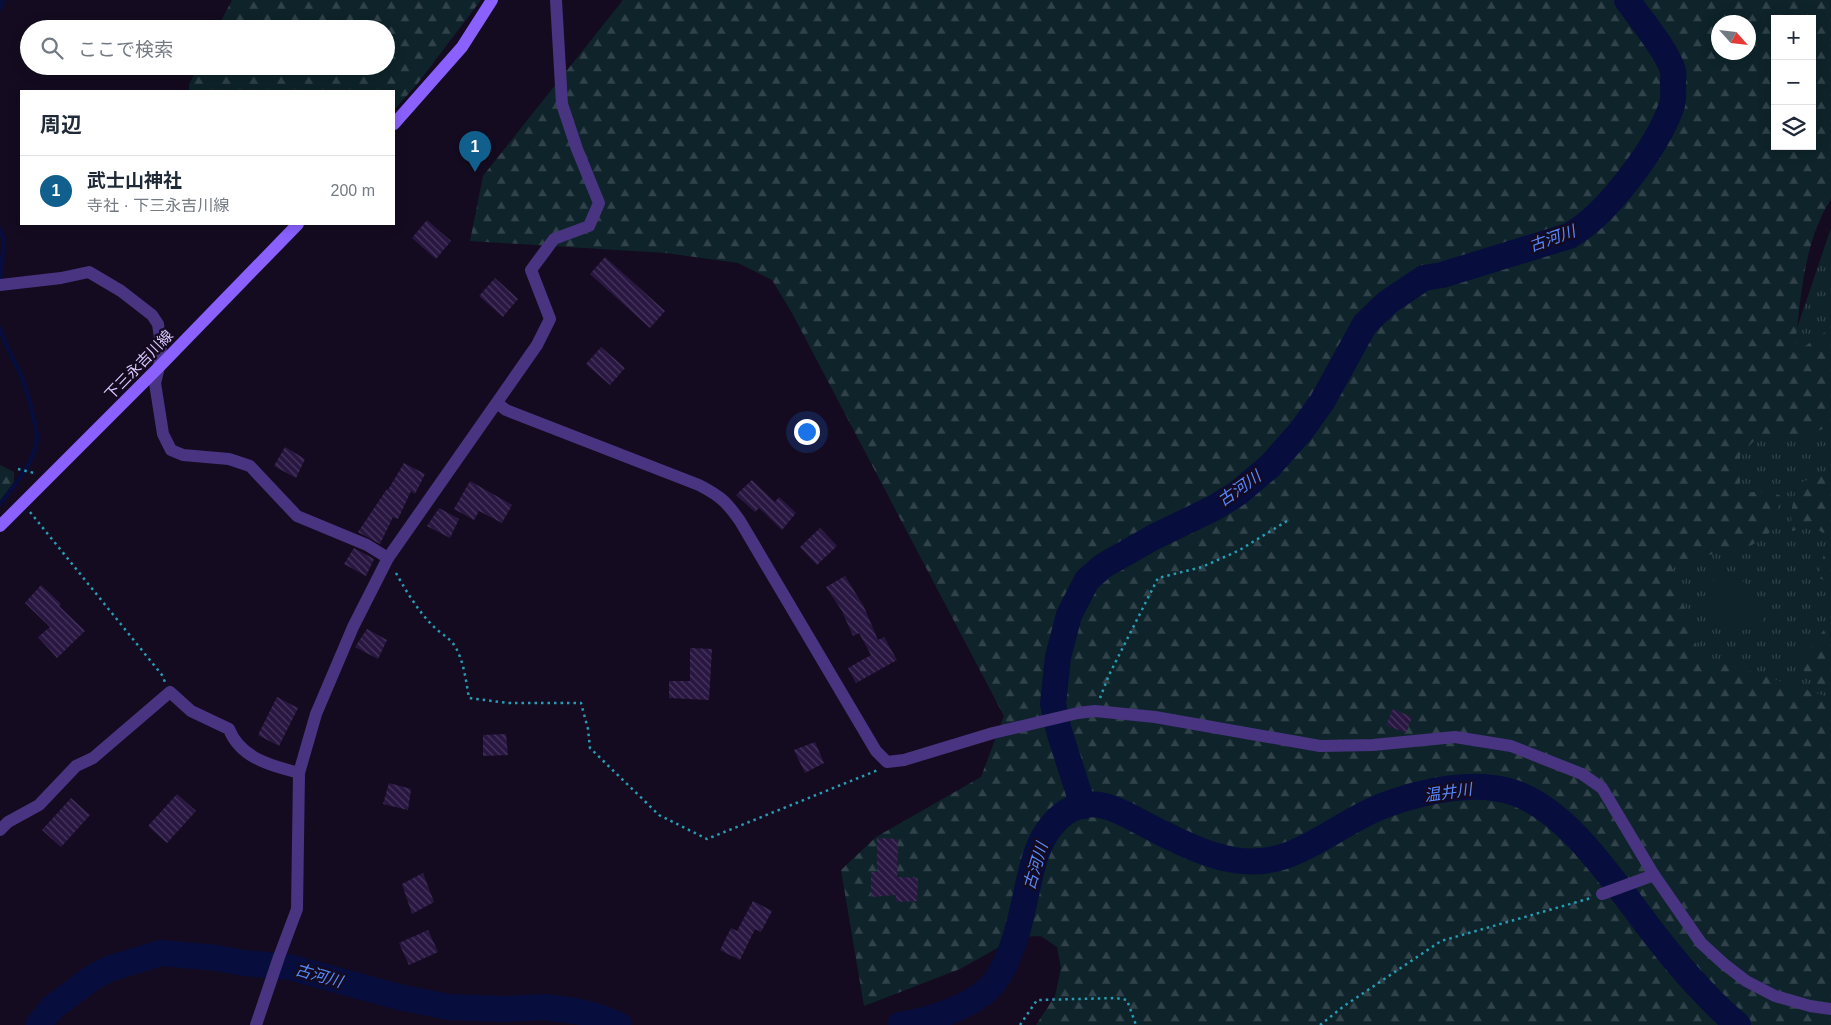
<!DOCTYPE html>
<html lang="ja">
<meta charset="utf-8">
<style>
body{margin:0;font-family:Arial,"Noto Sans JP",sans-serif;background:#f2f2f3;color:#1f2937}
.controls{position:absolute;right:15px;top:15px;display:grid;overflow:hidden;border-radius:0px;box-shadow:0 2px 12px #0003}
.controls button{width:45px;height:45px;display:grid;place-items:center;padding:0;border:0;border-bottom:1px solid #e0e1e3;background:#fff;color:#1f2937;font:25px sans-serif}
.compass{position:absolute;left:1711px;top:15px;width:45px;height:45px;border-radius:50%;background:#fff;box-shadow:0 2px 12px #0003;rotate:117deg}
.you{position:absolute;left:806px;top:431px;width:18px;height:18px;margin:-12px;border:4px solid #fff;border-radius:50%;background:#1a73e8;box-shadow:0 0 0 8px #1a73e833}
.badge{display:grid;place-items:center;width:32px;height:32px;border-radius:50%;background:#115f8c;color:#fff;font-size:16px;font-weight:700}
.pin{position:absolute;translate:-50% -41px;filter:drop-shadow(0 1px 2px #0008)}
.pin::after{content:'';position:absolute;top:26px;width:18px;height:15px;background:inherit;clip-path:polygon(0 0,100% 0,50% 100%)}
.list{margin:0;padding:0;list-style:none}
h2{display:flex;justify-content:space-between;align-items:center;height:65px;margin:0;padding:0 20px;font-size:21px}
h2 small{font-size:16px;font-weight:400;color:#747a83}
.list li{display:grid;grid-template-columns:32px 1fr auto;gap:15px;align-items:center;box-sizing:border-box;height:70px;padding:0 20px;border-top:1px solid #e0e1e3}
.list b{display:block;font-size:19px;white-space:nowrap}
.list p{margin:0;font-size:16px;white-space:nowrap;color:#747a83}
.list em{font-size:16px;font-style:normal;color:#747a83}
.icon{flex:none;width:28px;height:28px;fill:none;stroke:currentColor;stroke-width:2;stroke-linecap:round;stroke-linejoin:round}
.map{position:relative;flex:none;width:1831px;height:1025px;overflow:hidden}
.search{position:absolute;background:#fff;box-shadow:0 2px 12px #0003;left:20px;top:20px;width:375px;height:55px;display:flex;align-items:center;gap:12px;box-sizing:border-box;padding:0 18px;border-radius:28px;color:#747a83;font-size:19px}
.panel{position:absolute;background:#fff;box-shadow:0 2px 12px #0003;left:20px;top:90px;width:375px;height:135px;border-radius:0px}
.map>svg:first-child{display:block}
</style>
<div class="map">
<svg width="1831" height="1025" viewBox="0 0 1831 1025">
<defs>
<pattern id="grass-tufts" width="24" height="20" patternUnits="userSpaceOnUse" patternTransform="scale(1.25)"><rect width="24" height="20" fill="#0e242a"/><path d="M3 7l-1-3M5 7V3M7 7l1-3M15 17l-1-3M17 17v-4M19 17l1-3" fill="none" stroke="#31424a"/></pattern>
<pattern id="forest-firs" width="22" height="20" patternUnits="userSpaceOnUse" patternTransform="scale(1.25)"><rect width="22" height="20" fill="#0e242a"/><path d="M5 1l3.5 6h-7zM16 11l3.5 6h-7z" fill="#31424a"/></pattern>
<pattern id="building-back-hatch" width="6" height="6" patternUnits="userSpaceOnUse" patternTransform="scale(1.25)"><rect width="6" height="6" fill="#291741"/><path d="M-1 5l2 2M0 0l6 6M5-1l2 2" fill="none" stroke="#48375e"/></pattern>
</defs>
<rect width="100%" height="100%" fill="#140b20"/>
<path fill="url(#grass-tufts)" d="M1831,228V729L1415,724L1780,378Z"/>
<g fill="url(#forest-firs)" fill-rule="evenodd">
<path d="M232,0H481L418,83L394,110V91H189V85L198,66H386V29H217Z"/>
<path d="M623,0H1831V199C1802,245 1801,301 1794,354L1831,328V425L1803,438L1755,440L1740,455V493L1768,491L1781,496L1772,531L1752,545L1671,564L1700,657L1759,674L1831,698V1025H1036L1055,996L1061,968L1057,947L1041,936L1017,937L960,969L864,1006L841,870L876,837L981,777L1004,716L792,313L772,280L738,263L666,253L470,241L483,176ZM1775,19H1812V146H1775ZM1718,22H1748V52H1718Z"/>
<path d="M0,465L14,472V482L0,501Z"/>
<path d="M1831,471V529L1823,533L1813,526L1792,531L1791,513L1797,484Z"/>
<path d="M1831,543V583L1819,578C1821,564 1822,554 1831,543Z"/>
<path d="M1831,621V684H1817L1795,662L1812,645Z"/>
</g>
<path fill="#0e242a" d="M1725,575L1738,576L1749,587L1765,605L1766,616C1756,629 1742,631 1727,633C1718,625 1705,611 1706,597C1706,592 1709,586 1711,581Z"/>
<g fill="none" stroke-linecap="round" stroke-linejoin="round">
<g stroke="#070e3d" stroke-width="4.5">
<path d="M0,9L3,0"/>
<path d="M0,229L4,240L0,284"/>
<path d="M0,328C5,346 15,361 22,378C26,387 37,428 37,437C37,459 13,488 0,504"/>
</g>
<g stroke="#070e3d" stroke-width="26">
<path d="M1083,806L1059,731L1053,704L1058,657L1069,615L1087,580L1103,566L1154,537L1214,508L1238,493L1270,466L1301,431L1322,402L1365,324L1388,302L1424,278L1442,275L1569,236C1607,215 1658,146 1672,105C1674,98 1673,89 1673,82C1673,79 1674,74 1673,71C1668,52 1639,17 1627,0"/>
<path d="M38,1025L52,1008L92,978L109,969L161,953L217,958L244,963L289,967L399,997L449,1007L504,1009L544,1007L576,1011L599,1017L619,1025"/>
<path d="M900,1025C928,1021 976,1006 994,983C1012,959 1021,919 1027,890C1032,867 1037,842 1053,824C1089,783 1125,816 1162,833C1184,844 1209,856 1234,860C1294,871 1333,824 1385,805C1423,791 1476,779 1515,793C1564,810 1605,869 1636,910C1666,951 1699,992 1738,1025"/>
</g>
</g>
<g fill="url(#building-back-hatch)">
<path d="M427,220L451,241L436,259L412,238Z"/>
<path d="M605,257L665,311L650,328L590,274Z"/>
<path d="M495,278L518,299L503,317L479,296Z"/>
<path d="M601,347L625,368L610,385L586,364Z"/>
<path d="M285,447L305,459L296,478L274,466Z"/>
<path d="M404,463L425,474L415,494L411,491L398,519L393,517L380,544L358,532L387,489L388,490Z"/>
<path d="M752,480L775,502L779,497L796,513L782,530L759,508L755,512L736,495Z"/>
<path d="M470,481L512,505L502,523L479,511L474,520L454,509Z"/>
<path d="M439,508L459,519L450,538L427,526Z"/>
<path d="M820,528L837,546L817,565L800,547Z"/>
<path d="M354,548L374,559L366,576L344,564Z"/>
<path d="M845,576L864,607L878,640L884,637L897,660L856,683L848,668L871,655L859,633L853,636L842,611L826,587Z"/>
<path d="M41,585L61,604L59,606L85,631L57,658L38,637L50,627L25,603Z"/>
<path d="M367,629L387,640L378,659L355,647Z"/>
<path d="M690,648L712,649L709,700L669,698V681H690Z"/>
<path d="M277,697L298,708L279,746L258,735Z"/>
<path d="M1393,709L1412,717L1406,733L1386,725Z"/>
<path d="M506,734L508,755L483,756V735Z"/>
<path d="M815,742L824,763L805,773L794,750Z"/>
<path d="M389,783L411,789L408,810L383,804Z"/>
<path d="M177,794L196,811L167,843L148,826Z"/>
<path d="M71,798L90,815L61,847L42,830Z"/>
<path d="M877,838L898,839L897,877L918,878L917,901L896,902V895L871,897V872H877Z"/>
<path d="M423,873L434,902L412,914L402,884Z"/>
<path d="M753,901L772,911L761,932L755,929L740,960L720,950L731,928L737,931Z"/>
<path d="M428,930L438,952L409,965L399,943Z"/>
</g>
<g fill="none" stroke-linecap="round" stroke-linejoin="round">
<g stroke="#289cb5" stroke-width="2.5" stroke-dasharray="2.5 4" stroke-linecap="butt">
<path d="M18,469L34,473"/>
<path d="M30,512L162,675L165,682"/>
<path d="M396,573C406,591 417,609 431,624C439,633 450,637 456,648C464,663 466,681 469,698L508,703H581L588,729L590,748L659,815L707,839L878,770"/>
<path d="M1100,698L1109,675L1158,578L1202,567L1238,551L1287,521"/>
<path d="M1020,1025L1037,1000L1116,998L1127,1000L1136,1025"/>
<path d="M1320,1025L1344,1006L1441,941L1591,898"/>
</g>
<g stroke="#493481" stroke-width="12">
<path d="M0,285L61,278L89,272L121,291L152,315L158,324L161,345L159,367L155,383L163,434L171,450L183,455L229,459L250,466L297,516L367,545L388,558"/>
<path d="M497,403L506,410L699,485C720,496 726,501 740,521L876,751L887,762L904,760L993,733L1078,713L1095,711L1155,717L1320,746L1373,745L1455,737L1511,746L1582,774L1602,788L1654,875L1701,943L1724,964L1746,981L1775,996L1810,1006L1831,1009"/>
<path d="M0,830L8,822L39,805L76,766L93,758L170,692L191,711L229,729C240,758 272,766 299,773"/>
<path d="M1602,894L1654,875"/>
<path d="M256,1025L279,957L297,909L299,773L316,714L353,627L388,558L537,345L550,319L531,270L554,239L589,226L599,203L577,149L562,104L556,0"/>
</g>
<g stroke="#8a61ff" stroke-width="12">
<path d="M394,124L462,47L492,0"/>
<path d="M0,526L159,367L298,224"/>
</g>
</g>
<g text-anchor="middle" stroke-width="4.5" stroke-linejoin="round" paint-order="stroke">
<g font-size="15" fill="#ddcaff" stroke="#140b20">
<text transform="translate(139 365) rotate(-46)" y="5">下三永吉川線</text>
</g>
<g font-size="16" font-style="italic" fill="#588aff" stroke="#140b20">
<text transform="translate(1552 238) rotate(-20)" y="6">古河川</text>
<text transform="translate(1239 488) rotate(-35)" y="6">古河川</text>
<text transform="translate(1448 792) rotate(-8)" y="6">温井川</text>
<text transform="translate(1035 866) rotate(-73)" y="6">古河川</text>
<text transform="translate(319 975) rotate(16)" y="6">古河川</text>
</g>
</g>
</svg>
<div class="controls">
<button>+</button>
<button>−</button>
<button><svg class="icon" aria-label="layers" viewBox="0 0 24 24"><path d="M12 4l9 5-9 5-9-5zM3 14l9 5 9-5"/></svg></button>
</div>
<svg class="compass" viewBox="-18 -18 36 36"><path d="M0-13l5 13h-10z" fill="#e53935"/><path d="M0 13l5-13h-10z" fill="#747a83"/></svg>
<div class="you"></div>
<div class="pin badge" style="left:475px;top:172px">1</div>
<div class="search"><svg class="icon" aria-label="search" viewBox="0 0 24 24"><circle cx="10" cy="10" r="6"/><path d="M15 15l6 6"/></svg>ここで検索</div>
<section class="panel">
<h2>周辺<small></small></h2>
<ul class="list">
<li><span class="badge">1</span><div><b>武士山神社</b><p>寺社 · 下三永吉川線</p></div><em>200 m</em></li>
</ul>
</section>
</div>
